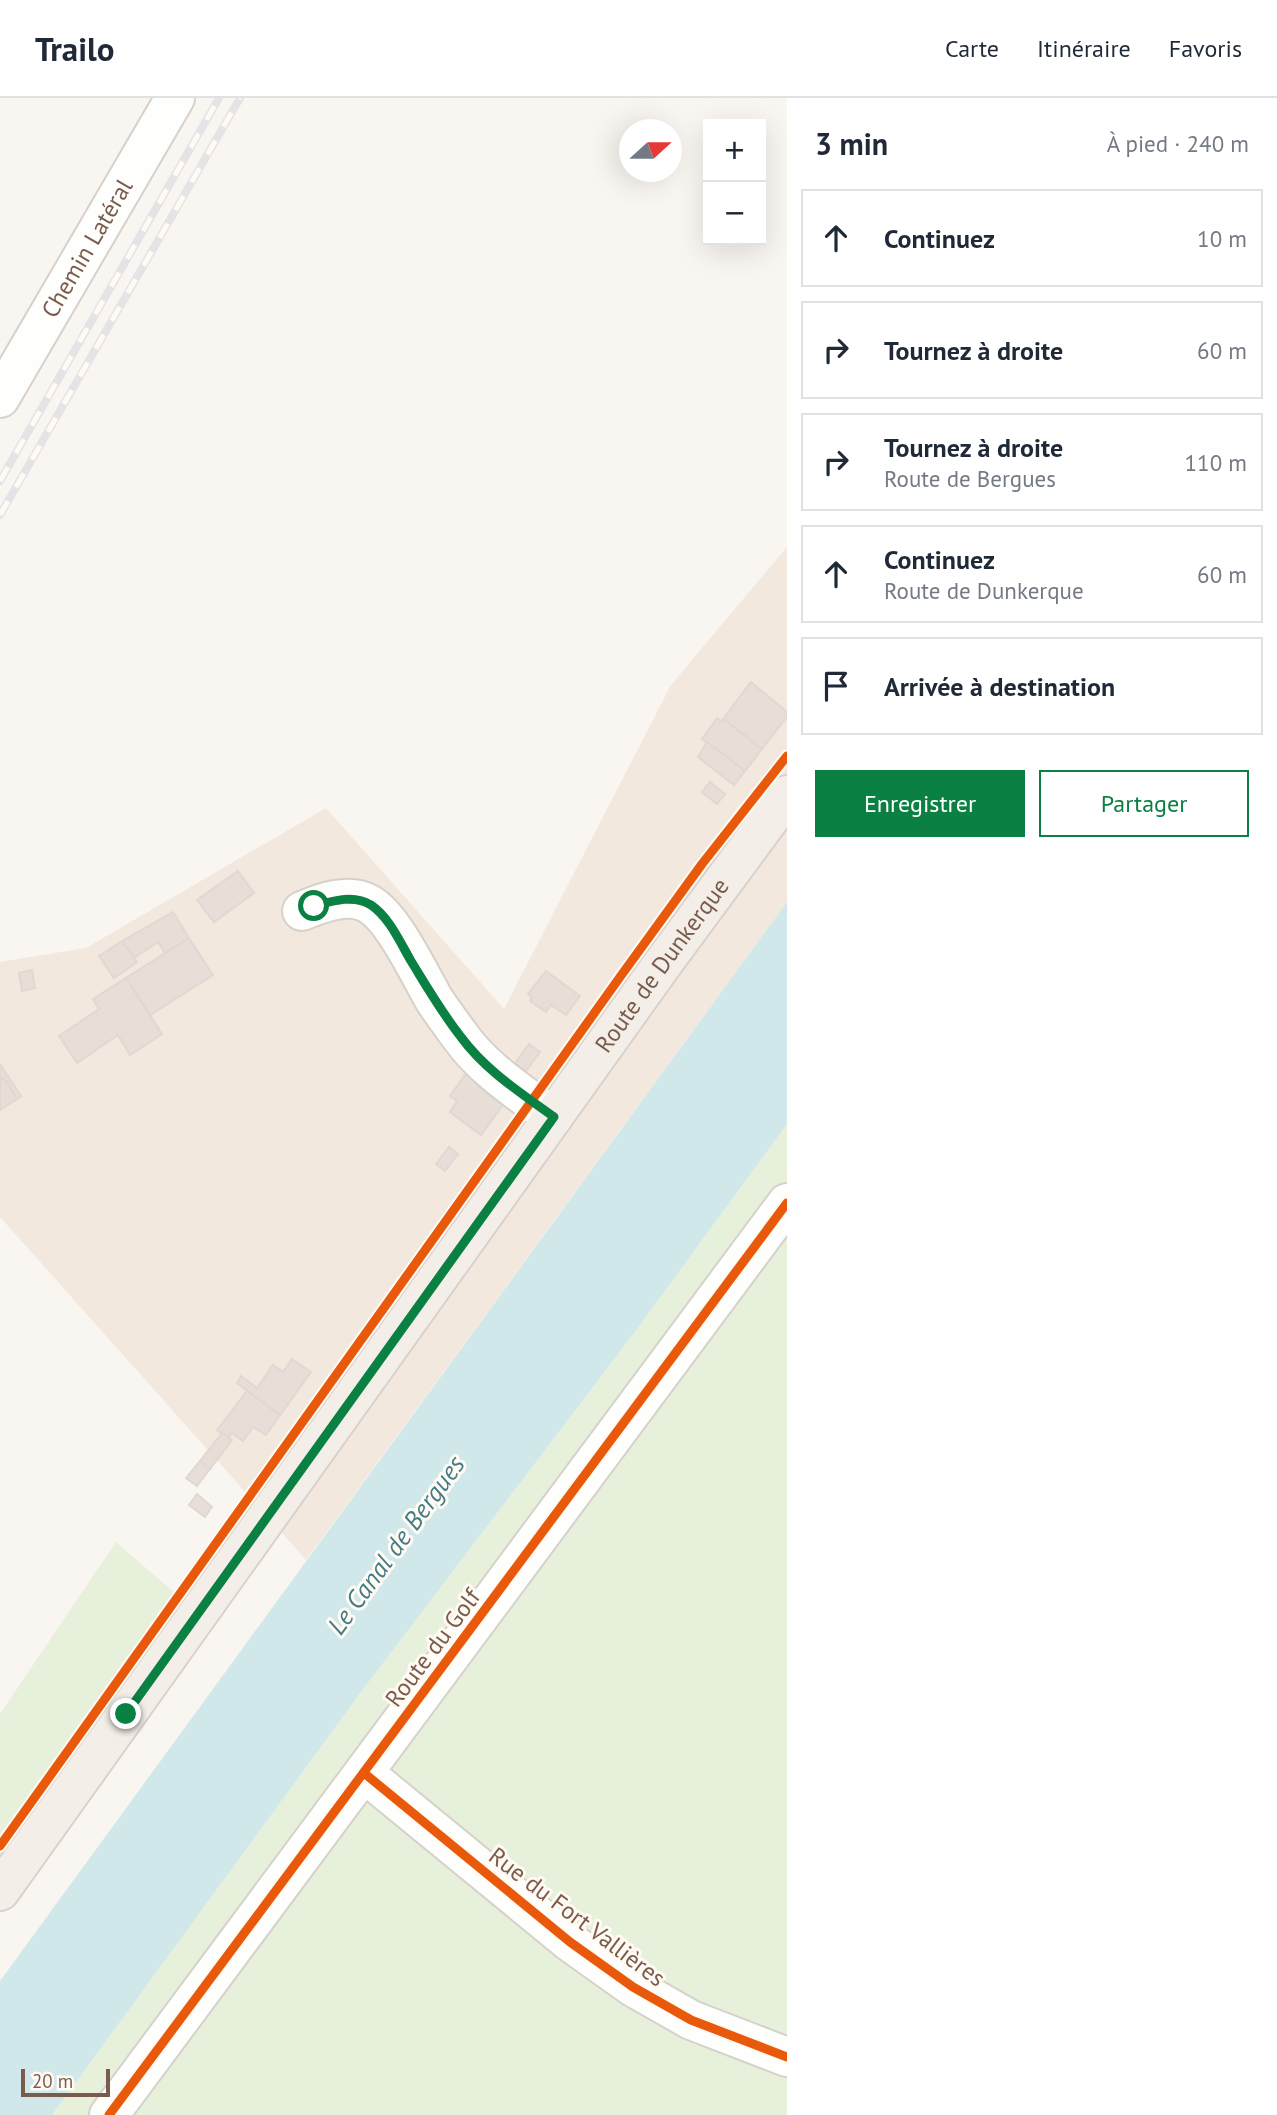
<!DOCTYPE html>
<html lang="fr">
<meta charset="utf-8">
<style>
body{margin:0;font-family:"PT Sans",sans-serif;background:#f2f2f3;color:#1f2937}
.controls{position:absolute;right:21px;top:21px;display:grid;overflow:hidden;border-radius:0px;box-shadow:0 7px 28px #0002}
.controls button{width:63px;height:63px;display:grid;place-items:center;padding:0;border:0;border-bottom:2px solid #e0e1e3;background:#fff;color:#1f2937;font:35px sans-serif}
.compass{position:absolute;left:619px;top:21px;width:63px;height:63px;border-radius:50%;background:#fff;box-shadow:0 7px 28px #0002;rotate:69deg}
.scale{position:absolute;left:21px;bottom:18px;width:89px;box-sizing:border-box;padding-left:7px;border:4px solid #7a5c4d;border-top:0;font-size:19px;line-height:24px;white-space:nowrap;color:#7a5c4d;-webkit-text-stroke:5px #fffaf3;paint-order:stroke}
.stop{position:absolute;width:21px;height:21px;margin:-16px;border:5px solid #0b8043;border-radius:50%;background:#fff}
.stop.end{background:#0b8043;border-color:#fff;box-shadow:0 2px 7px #0008}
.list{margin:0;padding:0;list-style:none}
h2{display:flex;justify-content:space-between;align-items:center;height:91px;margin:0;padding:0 28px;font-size:30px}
h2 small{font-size:23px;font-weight:400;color:#747a83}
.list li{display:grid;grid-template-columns:46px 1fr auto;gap:21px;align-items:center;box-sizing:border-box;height:98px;margin:0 14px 14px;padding:0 14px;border:2px solid #e0e1e3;border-radius:0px}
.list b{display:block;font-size:26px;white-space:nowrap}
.list p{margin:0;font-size:23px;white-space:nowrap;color:#747a83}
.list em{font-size:23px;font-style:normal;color:#747a83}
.actions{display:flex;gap:14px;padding:21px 28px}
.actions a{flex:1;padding:16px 0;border:2px solid #0b8043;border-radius:0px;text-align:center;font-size:24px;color:#0b8043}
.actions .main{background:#0b8043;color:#fff}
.icon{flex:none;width:38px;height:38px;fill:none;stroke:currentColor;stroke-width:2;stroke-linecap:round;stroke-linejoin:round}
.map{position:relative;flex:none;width:787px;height:2017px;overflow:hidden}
header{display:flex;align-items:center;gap:42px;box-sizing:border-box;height:98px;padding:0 35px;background:#fff;border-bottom:2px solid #e0e1e3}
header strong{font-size:33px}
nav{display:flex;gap:38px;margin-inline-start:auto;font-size:24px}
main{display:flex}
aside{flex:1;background:#fff}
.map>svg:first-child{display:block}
</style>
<header>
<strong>Trailo</strong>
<nav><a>Carte</a><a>Itinéraire</a><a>Favoris</a></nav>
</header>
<main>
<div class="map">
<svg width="787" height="2017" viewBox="0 0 787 2017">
<rect width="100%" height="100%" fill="#f9f5f0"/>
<path fill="#f2e8de" d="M787,449V804L306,1462L0,1119V864L86,850L326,710L504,911L671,587Z"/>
<g fill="#e7f0db">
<path d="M787,1026V2017H52L358,1598L637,1231Z"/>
<path d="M116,1444L185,1504L0,1763V1616Z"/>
</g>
<path fill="#d0e8ea" d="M787,804V1026L637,1231L358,1598L52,2017H0V1883Z"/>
<g fill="#e6ded7" stroke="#e2d8d2" stroke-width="2">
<path d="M751,584L787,614V619L762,651L723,621Z"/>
<path d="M717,620L722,623L724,621L762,651L745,673L702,641Z"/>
<path d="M707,644L745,673L734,687L698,659Z"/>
<path d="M710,684L725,696L717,706L702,694Z"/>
<path d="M238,773L254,795L214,824L197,802Z"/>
<path d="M173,814L189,840L165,855L158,844L134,860L122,843Z"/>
<path d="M189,840L213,877L150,917L126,880Z"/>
<path d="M122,843L137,864L114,880L99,858Z"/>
<path d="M32,872L35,890L22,893L19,875Z"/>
<path d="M546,873L580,898L566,917L551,907L546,914L530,903L532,899L528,896Z"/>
<path d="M126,880L162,936L130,957L118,937L77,965L59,938L99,911L93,901Z"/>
<path d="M529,946L540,954L526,973L515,965Z"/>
<path d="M0,966L21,998L17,1001L4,980L0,982Z"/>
<path d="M469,971L504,1005L481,1037L450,1014L457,1003L450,998Z"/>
<path d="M4,980L17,1001L0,1012V982Z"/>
<path d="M449,1049L458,1056L445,1073L436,1066Z"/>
<path d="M292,1261L311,1274L280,1317L237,1285L241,1278L257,1290L273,1267L283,1274Z"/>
<path d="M247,1293L280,1317L266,1337L253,1329L243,1343L232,1335L228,1340L217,1332Z"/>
<path d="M222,1335L232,1342L210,1371L200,1363Z"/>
<path d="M200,1363L210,1371L197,1388L186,1380Z"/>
<path d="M197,1396L212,1409L205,1419L189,1407Z"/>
</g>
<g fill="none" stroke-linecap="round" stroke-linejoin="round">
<defs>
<g id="minor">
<path id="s1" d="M0,300L175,0"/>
<path d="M302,813C321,805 349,794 369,806C394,820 420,878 435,903C443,915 452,927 460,938C484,972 521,995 553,1019"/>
<path d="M364,1675L570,1844L633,1889L691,1922L787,1959"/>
<path d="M109,2017L787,1105"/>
</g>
<g id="major">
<path id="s2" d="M0,1793L661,868L787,697"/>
</g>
</defs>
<use href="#minor" stroke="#d7d1cb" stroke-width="42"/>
<use href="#major" stroke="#dad1cc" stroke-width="42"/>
<use href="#minor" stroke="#fefefd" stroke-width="38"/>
<use href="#major" stroke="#f3eee8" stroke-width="38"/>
<defs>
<g id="rail">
<path d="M0,383L219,0"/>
<path d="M0,417L240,0"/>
</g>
</defs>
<use href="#rail" stroke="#e6e3e7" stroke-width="8"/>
<use href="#rail" stroke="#fffaf3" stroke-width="5" stroke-dasharray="16" stroke-linecap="butt"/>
<defs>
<g id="cycleway">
<path d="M364,1675L570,1844L633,1889L691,1922L787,1959"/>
<path d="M0,1748L620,879L702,766L787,658"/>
<path d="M109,2017L787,1105"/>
</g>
</defs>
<use href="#cycleway" stroke="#fffaf3" stroke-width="13"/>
<use href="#cycleway" stroke="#e8590c" stroke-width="9"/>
</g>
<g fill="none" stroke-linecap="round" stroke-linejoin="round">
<path stroke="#0b8043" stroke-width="9" d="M126,1616L554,1019C521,995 485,972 461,939C442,915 427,889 411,863C400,844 389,819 371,807C354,796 332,803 314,808"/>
</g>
<g text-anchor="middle" stroke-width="6" stroke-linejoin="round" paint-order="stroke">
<g font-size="24" fill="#7a5c4d" stroke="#fffaf3">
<text dy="8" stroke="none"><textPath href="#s1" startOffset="173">Chemin Latéral</textPath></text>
<text dy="8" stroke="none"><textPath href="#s2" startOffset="1138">Route de Dunkerque</textPath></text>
<text transform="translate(433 1550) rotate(-53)" y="8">Route du Golf</text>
<text transform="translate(577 1819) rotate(37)" y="8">Rue du Fort Vallières</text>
</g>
<g font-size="26" font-style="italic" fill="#437c86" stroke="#fffaf3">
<text transform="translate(396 1447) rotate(-54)" y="9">Le Canal de Bergues</text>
</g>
</g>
</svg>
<div class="controls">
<button>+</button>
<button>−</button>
</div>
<svg class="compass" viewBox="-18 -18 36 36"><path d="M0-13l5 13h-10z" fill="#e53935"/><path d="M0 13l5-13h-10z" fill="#747a83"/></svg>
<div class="scale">20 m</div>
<div class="stop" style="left:314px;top:808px"></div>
<div class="stop end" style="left:126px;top:1616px"></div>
</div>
<aside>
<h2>3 min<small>À pied · 240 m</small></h2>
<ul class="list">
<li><svg class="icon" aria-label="ahead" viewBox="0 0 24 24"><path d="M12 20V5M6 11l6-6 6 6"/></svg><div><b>Continuez</b></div><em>10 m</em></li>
<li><svg class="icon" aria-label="right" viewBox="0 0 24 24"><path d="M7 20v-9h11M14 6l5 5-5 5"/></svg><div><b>Tournez à droite</b></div><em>60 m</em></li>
<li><svg class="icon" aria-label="right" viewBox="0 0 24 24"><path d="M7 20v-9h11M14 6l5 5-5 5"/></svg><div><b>Tournez à droite</b><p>Route de Bergues</p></div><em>110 m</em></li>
<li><svg class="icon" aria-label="ahead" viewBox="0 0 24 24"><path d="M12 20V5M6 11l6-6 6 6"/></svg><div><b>Continuez</b><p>Route de Dunkerque</p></div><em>60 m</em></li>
<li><svg class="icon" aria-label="arrive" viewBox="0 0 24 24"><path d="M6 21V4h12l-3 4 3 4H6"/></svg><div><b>Arrivée à destination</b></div></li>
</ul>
<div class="actions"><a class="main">Enregistrer</a><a>Partager</a></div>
</aside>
</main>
